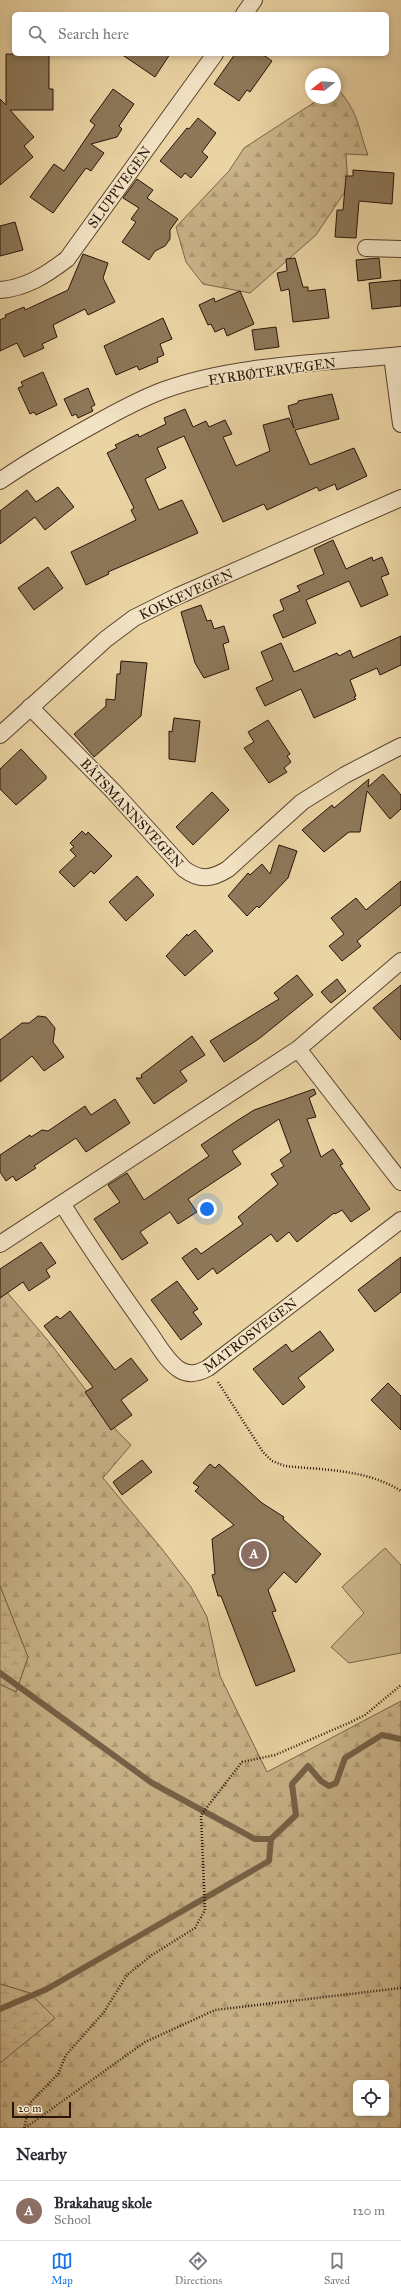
<!DOCTYPE html>
<meta charset="utf-8">
<style>
body{margin:0;font-family:"IM FELL Great Primer",serif;background:#f7f7f7;color:#2b2b33}
.controls{position:absolute;right:12px;bottom:12px;display:grid;overflow:hidden;border-radius:6px;box-shadow:0 2px 6px #0003}
.controls button{width:36px;height:36px;display:grid;place-items:center;padding:0;border:0;border-bottom:1px solid #e1e1e2;background:#fff;color:#2b2b33;font:20px sans-serif}
.compass{position:absolute;left:305px;top:68px;width:36px;height:36px;border-radius:50%;background:#fff;box-shadow:0 2px 6px #0003;rotate:253deg}
.scale{position:absolute;left:12px;bottom:10px;width:59px;box-sizing:border-box;padding-left:4px;border:2px solid #281408;border-top:0;font-size:11px;line-height:14px;white-space:nowrap;color:#281408;-webkit-text-stroke:3px #f2e3c4;paint-order:stroke}
.you{position:absolute;left:207px;top:1209px;width:14px;height:14px;margin:-10px;border:3px solid #fff;border-radius:50%;background:#1a73e8;box-shadow:0 0 0 6px #1a73e833}
.badge{display:grid;place-items:center;width:26px;height:26px;border-radius:50%;background:#1a73e8;color:#fff;font-size:13px;font-weight:700}
.pin{position:absolute;translate:-50% -50%;border:2px solid #fff;box-shadow:0 1px 4px #0006}
.list{margin:0;padding:0;list-style:none}
h2{display:flex;justify-content:space-between;align-items:center;height:52px;margin:0;padding:0 16px;font-size:17px}
h2 small{font-size:13px;font-weight:400;color:#7c7c81}
.list li{display:grid;grid-template-columns:26px 1fr auto;gap:12px;align-items:center;box-sizing:border-box;height:60px;padding:0 16px;border-top:1px solid #e1e1e2}
.list b{display:block;font-size:15px;white-space:nowrap}
.list p{margin:0;font-size:13px;white-space:nowrap;color:#7c7c81}
.list em{font-size:13px;font-style:normal;color:#7c7c81}
.icon{flex:none;width:22px;height:22px;fill:none;stroke:currentColor;stroke-width:2;stroke-linecap:round;stroke-linejoin:round}
.map{position:relative;flex:none;width:401px;height:2128px;overflow:hidden}
.search{position:absolute;background:#fff;box-shadow:0 2px 6px #0003;left:12px;right:12px;top:12px;height:44px;display:flex;align-items:center;gap:10px;box-sizing:border-box;padding:0 14px;border-radius:6px;color:#7c7c81;font-size:15px}
.sheet{height:112px;background:#fff}
nav{display:flex;justify-content:space-around;align-items:center;box-sizing:border-box;height:56px;border-top:1px solid #e1e1e2;background:#fff;font-size:11px;color:#7c7c81}
nav a{display:grid;justify-items:center;gap:2px}
nav .on{color:#1a73e8}
.map>svg:first-child{display:block}
</style>
<div class="map">
<svg width="401" height="2128" viewBox="0 0 401 2128">
<defs>
<pattern id="forest-firs" width="22" height="20" patternUnits="userSpaceOnUse"><rect width="22" height="20" fill="#cab389"/><path d="M5 1l3.5 6h-7zM16 11l3.5 6h-7z" fill="#ae9975"/></pattern>
<pattern id="wetland-marsh" width="20" height="14" patternUnits="userSpaceOnUse"><rect width="20" height="14" fill="#cab389"/><path d="M1 5h8M5 5V1M11 12h8M15 12V8" fill="none" stroke="#ae9975"/></pattern>
</defs>
<rect width="100%" height="100%" fill="#ebd4a4"/>
<filter id="stains"><feTurbulence type="fractalNoise" baseFrequency=".005" numOctaves="4"/><feColorMatrix values="0 0 0 0 .2 0 0 0 0 .09 0 0 0 0 .02 0 0 0 .5 -.17"/></filter>
<radialGradient id="worn" r=".72"><stop offset=".6" stop-color="#630" stop-opacity="0"/><stop offset="1" stop-color="#630" stop-opacity=".3"/></radialGradient>
<g fill="url(#forest-firs)" stroke="#796448" fill-rule="evenodd">
<path d="M337,88C360,114 357,126 368,155L346,154L348,187L316,235L250,293L203,284L186,262L176,227L229,171L244,148L321,98H335V90Z"/>
<path d="M0,1284L50,1343L117,1431L131,1445L103,1478L162,1549L191,1587L207,1617L220,1676L267,1772L401,1701V2128H0V2063L55,2018L30,1993L0,1984V1684L16,1692L28,1657L0,1586ZM356,2083H386V2113H356Z"/>
</g>
<g fill="url(#wetland-marsh)" stroke="#796448">
<path d="M0,1586L28,1657L16,1692L0,1684Z"/>
<path d="M0,1984L30,1993L55,2018L0,2063Z"/>
</g>
<path fill="#cab389" stroke="#796448" d="M385,1548L401,1565V1653L349,1663L331,1647L364,1613L342,1587Z"/>
<g fill="none" stroke-linecap="round" stroke-linejoin="round">
<g stroke="#756046" stroke-width="6">
<path d="M0,1673L152,1783L255,1839H271L296,1815L292,1784L308,1766L321,1781L329,1786L336,1783L345,1758L382,1735L401,1739"/>
<path d="M0,2009L47,1989L269,1861L271,1839"/>
</g>
</g>
<g fill="#8d7859" stroke="#281408">
<path d="M6,54L49,55V89H53V110H10L34,137L24,146L33,157L0,185V99L6,105Z"/>
<path d="M121,54H170L155,77Z"/>
<path d="M235,54H262L272,61L250,92L247,90L239,101L214,84Z"/>
<path d="M113,89L134,104L119,126L122,129L117,137L91,144L104,153L91,171L86,168L53,213L30,197L54,164L64,171L95,125L90,121Z"/>
<path d="M198,118L216,133L202,152L208,157L191,178L185,173L181,178L160,161L187,128L189,129Z"/>
<path d="M353,170L394,173L392,204L359,201L356,238L335,237L337,210H343L346,176H353Z"/>
<path d="M137,179L153,190L147,198L178,219L170,230V239L165,246L155,251L149,260L122,242L136,222L131,219L139,208L123,198Z"/>
<path d="M15,222L23,250L0,256V226Z"/>
<path d="M83,254L108,263L103,278L115,302L88,315L85,309L53,325L57,337L42,344L44,348L24,357L17,343L0,351V320L6,317L5,315L24,307L25,310L68,290Z"/>
<path d="M295,258L303,287H308V291L325,289L329,318L293,322L289,289L281,291L277,273L287,271L286,259Z"/>
<path d="M379,258L381,278L358,281L356,260Z"/>
<path d="M401,280V306L372,309L369,283Z"/>
<path d="M240,291L254,324L227,336L224,328L215,332L211,324L208,325L199,305L214,298L215,302Z"/>
<path d="M163,318L172,339L160,344L164,355L157,358L158,362L139,370L137,366L116,375L104,346Z"/>
<path d="M276,327L279,347L255,350L252,330Z"/>
<path d="M43,372L57,405L36,415L34,412L30,414L18,388L23,386L21,382Z"/>
<path d="M88,388L95,405L91,407L93,411L78,418L76,414L72,416L64,399Z"/>
<path d="M332,394L339,419L295,430L310,465L354,448L367,476L337,490L335,484L319,491L317,487L267,510L264,504L223,522L184,436L157,448L166,468L145,479L159,510L182,500L198,533L108,572L109,574L86,585L71,552L136,520L131,510L134,508L107,453L117,448L115,445L138,434L139,437L166,424L164,418L185,409L193,427L206,421L209,427L225,420L232,434L223,437L236,466L270,451L263,425L289,418L294,428L288,406L298,403V401Z"/>
<path d="M58,487L74,507L45,530L35,517L0,544V511L27,490L36,502Z"/>
<path d="M333,540L346,569L372,557L373,561L382,557L389,574L381,577L388,595L361,607L349,581L306,600L316,623L283,638L273,615L284,610L280,600L300,591L297,586L324,574L314,549Z"/>
<path d="M48,567L63,588L34,610L18,588Z"/>
<path d="M201,605L207,621L211,620L214,629L224,626L229,642L223,644L229,669L204,678L195,663L181,612Z"/>
<path d="M401,636V665L380,675L377,668L350,680L356,696L354,697L356,699L314,718L301,689L265,706L256,688L273,680L261,652L281,643L294,672L337,653L339,656L350,650L353,658Z"/>
<path d="M121,661L147,663L141,716L94,757L74,734L106,706V699L115,700L117,674H120Z"/>
<path d="M174,718L200,721L195,762L169,759V731L172,732Z"/>
<path d="M268,720L290,754L287,756L291,762L284,768L287,772L269,783L244,748L254,742L248,732Z"/>
<path d="M21,749L46,776V779L16,805L0,789V769Z"/>
<path d="M383,774L401,795V809L390,819L367,791L360,832H349L324,852L302,830L332,805L334,808L369,779L368,787Z"/>
<path d="M212,792L229,810L193,845L176,827Z"/>
<path d="M82,831L86,835L88,832L112,856L94,874L91,871L74,887L59,872L76,856L70,850L74,847L70,843Z"/>
<path d="M279,845L297,851L288,878L259,908L257,906L247,916L228,896L248,873L250,875L262,864L270,874Z"/>
<path d="M137,876L154,895L126,921L109,902Z"/>
<path d="M401,881V905L357,941L361,946L342,961L329,946L344,934L331,918L356,898L366,910Z"/>
<path d="M195,930L213,951L185,976L166,956L187,934L188,936Z"/>
<path d="M297,975L313,995L260,1038L224,1062L210,1041L279,999L274,993Z"/>
<path d="M337,979L346,991L331,1003L321,992Z"/>
<path d="M401,985V1040L373,1008Z"/>
<path d="M38,1016L46,1017L55,1028L53,1042L64,1057L44,1071L32,1056L0,1082V1040L22,1023H29Z"/>
<path d="M192,1036L205,1055L180,1071L187,1081L154,1104L136,1078H142L141,1075Z"/>
<path d="M314,1089L316,1094L309,1098L316,1117L307,1119L321,1157L333,1149L343,1164L340,1165L370,1209L351,1222L342,1210L335,1214L334,1213L297,1242L289,1232L277,1242L271,1234L217,1274L213,1268L198,1280L182,1258L196,1248L201,1254L243,1224L238,1217L278,1184L271,1174L284,1166L280,1160L291,1152L279,1119L232,1151L241,1164L188,1199L197,1212L178,1224L170,1212L140,1232L148,1243L122,1260L94,1219L120,1202L108,1185L127,1173L144,1200L209,1156L201,1145L235,1122L254,1110Z"/>
<path d="M115,1099L130,1123L86,1152L76,1138L34,1166L36,1168L16,1181L13,1176L6,1181L0,1172V1155L30,1135L31,1137L42,1130L48,1131L85,1106L91,1115Z"/>
<path d="M41,1242L56,1263L46,1270L50,1277L29,1291L23,1282L0,1298V1269Z"/>
<path d="M401,1257V1292L375,1312L358,1290Z"/>
<path d="M177,1281L198,1309L193,1312L202,1324L181,1340L151,1300Z"/>
<path d="M70,1311L115,1370L131,1358L148,1380L121,1400L132,1415L111,1430L85,1392L93,1387L44,1326L57,1316L60,1319Z"/>
<path d="M320,1331L334,1350L298,1378L305,1387L283,1405L253,1369L286,1344L292,1352Z"/>
<path d="M388,1383L401,1396V1430L371,1400Z"/>
<path d="M142,1460L152,1472L122,1495L113,1482Z"/>
<path d="M210,1464L215,1468L219,1464L262,1503L284,1517L283,1519L321,1554L296,1583L284,1572L268,1590L276,1611L272,1612L295,1671L256,1686L221,1596H218L212,1575L215,1574L212,1539L234,1525L195,1491L199,1487L193,1483Z"/>
</g>
<g fill="none" stroke-linecap="round" stroke-linejoin="round">
<defs>
<g id="minor">
<path d="M244,14L254,0"/>
<path d="M366,248L401,249"/>
<path d="M0,290C26,288 46,275 67,259L215,54"/>
<path d="M392,356L401,424"/>
<path d="M0,481C30,460 62,442 93,425C116,412 140,399 164,390C236,364 325,363 401,355"/>
<path d="M30,707L113,791L184,869C200,881 212,879 228,869L302,802L345,775L401,746"/>
<path d="M0,735L106,639L134,618L178,596L401,498"/>
<path d="M298,1049L401,961"/>
<path d="M63,1205C90,1248 119,1290 149,1332C157,1343 167,1362 180,1370C190,1376 199,1373 208,1368L401,1220"/>
<path d="M0,1244L298,1049L401,1182"/>
</g>
</defs>
<use href="#minor" stroke="#59442f" stroke-width="18"/>
<g stroke="#281408" stroke-width="2.5" stroke-dasharray="1 2" stroke-linecap="butt">
<path d="M218,1382L263,1452L272,1461L285,1466C324,1470 366,1469 401,1491"/>
<path d="M24,2128L30,2103L58,2074L66,2055L104,2012L127,1975L152,1955L195,1928L205,1910L201,1815L242,1762L275,1755L351,1722L365,1715L401,1685"/>
<path d="M25,2128L145,2042L215,2010L401,1988"/>
</g>
<use href="#minor" stroke="#f2e3c4" stroke-width="16"/>
</g>
<g text-anchor="middle" stroke-width="3" stroke-linejoin="round" paint-order="stroke">
<g font-size="14" fill="#281408" stroke="#f2e3c4">
<text transform="translate(119 187) rotate(-54)" y="5">SLUPPVEGEN</text>
<text transform="translate(272 371) rotate(-8)" y="5">FYRBØTERVEGEN</text>
<text transform="translate(186 594) rotate(-25)" y="5">KOKKEVEGEN</text>
<text transform="translate(132 813) rotate(47)" y="5">BÅTSMANNSVEGEN</text>
<text transform="translate(250 1335) rotate(-37)" y="5">MATROSVEGEN</text>
</g>
</g>
<rect width="100%" height="100%" filter="url(#stains)"/>
<rect width="100%" height="100%" fill="url(#worn)"/>
</svg>
<div class="controls">
<button><svg class="icon" aria-label="locate" viewBox="0 0 24 24"><circle cx="12" cy="12" r="6"/><path d="M12 2v4M12 18v4M2 12h4M18 12h4"/></svg></button>
</div>
<svg class="compass" viewBox="-18 -18 36 36"><path d="M0-13l5 13h-10z" fill="#e53935"/><path d="M0 13l5-13h-10z" fill="#7c7c81"/></svg>
<div class="scale">20 m</div>
<div class="you"></div>
<div class="pin badge" style="left:254px;top:1554px;background:#8d6e63">A</div>
<div class="search"><svg class="icon" aria-label="search" viewBox="0 0 24 24"><circle cx="10" cy="10" r="6"/><path d="M15 15l6 6"/></svg>Search here</div>
</div>
<section class="sheet">
<h2>Nearby<small></small></h2>
<ul class="list">
<li><span class="badge" style="background:#8d6e63">A</span><div><b>Brakahaug skole</b><p>School</p></div><em>120 m</em></li>
</ul>
</section>
<nav>
<a class="on"><svg class="icon" aria-label="map" viewBox="0 0 24 24"><path d="M3 6l6-2 6 2 6-2v14l-6 2-6-2-6 2zM9 4v14M15 6v14"/></svg>Map</a>
<a><svg class="icon" aria-label="directions" viewBox="0 0 24 24"><path d="M12 3l9 9-9 9-9-9zM9 14v-3h6M13 9l2 2-2 2"/></svg>Directions</a>
<a><svg class="icon" aria-label="saved" viewBox="0 0 24 24"><path d="M7 4h10v16l-5-4-5 4z"/></svg>Saved</a>
</nav>
